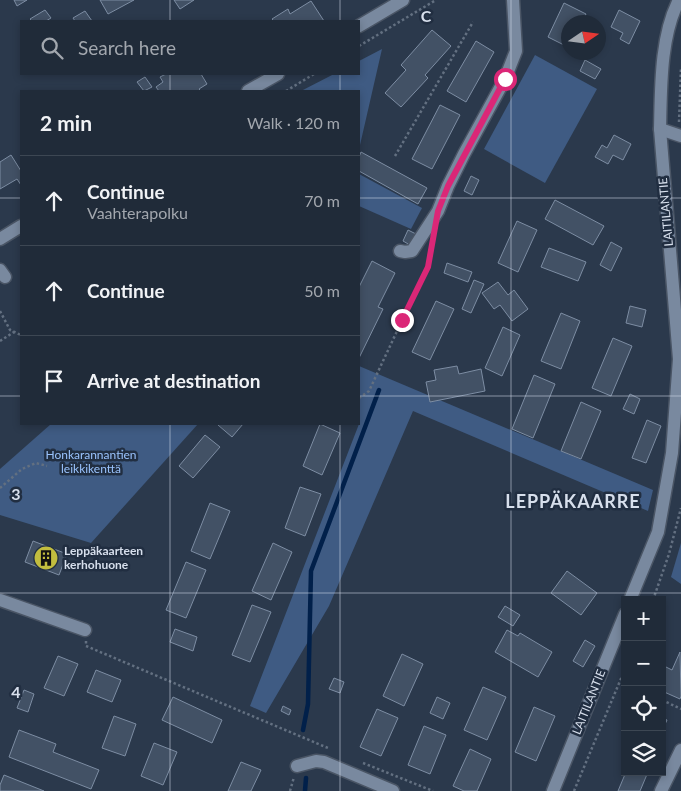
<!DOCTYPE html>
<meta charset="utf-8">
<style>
body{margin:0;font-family:Lato,sans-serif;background:#283341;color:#f1f3f6}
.controls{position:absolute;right:15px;bottom:15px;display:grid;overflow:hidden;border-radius:0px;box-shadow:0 2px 8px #0003}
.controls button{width:45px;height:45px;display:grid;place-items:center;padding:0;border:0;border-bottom:1px solid #3d4753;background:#202b39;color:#f1f3f6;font:25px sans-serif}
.compass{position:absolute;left:561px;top:15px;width:45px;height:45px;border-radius:50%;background:#202b39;box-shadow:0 2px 8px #0003;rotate:77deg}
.stop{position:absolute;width:15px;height:15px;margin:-11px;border:4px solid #db2777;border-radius:50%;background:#fff}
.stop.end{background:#db2777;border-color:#fff;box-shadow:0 1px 5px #0008}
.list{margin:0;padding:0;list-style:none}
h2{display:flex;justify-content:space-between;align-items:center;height:65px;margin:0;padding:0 20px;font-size:21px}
h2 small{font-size:16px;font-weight:400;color:#a2a7ae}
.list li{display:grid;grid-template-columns:32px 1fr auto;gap:15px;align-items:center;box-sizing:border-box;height:90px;padding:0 20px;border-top:1px solid #3d4753}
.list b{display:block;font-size:19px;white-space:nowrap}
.list p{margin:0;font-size:16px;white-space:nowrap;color:#a2a7ae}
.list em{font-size:16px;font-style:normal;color:#a2a7ae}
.icon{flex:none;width:28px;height:28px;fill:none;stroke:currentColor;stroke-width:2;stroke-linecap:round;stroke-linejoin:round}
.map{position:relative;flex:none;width:681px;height:791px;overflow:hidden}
.search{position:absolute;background:#202b39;box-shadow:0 2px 8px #0003;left:20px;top:20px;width:340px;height:55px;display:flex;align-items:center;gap:12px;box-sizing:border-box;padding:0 18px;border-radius:0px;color:#a2a7ae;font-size:19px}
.panel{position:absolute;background:#202b39;box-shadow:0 2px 8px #0003;left:20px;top:90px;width:340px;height:335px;border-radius:0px}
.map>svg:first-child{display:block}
</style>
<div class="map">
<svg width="681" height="791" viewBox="0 0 681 791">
<rect width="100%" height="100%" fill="#2b394c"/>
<g fill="#3f5b83">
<path d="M382,49L360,145L359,146V91H301L334,74H359V61Z"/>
<path d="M535,55L597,89L545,183L484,149Z"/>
<path d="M359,174L422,208L411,229L359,206Z"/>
<path d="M359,366L653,490L648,511L413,411L329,606L266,713L250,706L359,424Z"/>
<path d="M51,424H198L91,543L0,515V469Z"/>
<path d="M681,543V584L671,577Z"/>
</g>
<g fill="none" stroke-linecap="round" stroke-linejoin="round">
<g stroke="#01204a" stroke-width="4.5">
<path d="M303,730L308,704L311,571L379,390"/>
<path d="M305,791L306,778"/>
</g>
</g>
<g fill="#425165" stroke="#7d8da3">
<path d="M14,0H27L17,6Z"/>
<path d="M100,0H134L108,14Z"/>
<path d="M174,0H194L180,9Z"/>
<path d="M311,1L324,21H274L272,19L288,9L290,14Z"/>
<path d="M564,3L586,14L582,22H568V47L548,37Z"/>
<path d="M45,10L51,18L46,21H32L30,19Z"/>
<path d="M619,10L640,21L629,44L620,39L623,33L611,27Z"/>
<path d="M85,11L92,21H75L73,18Z"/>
<path d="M432,30L451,46L425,75L428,78L401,107L385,93L406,70L401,65Z"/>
<path d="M476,41L494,52L466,102L447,91Z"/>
<path d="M585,60L601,69L595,79L580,71Z"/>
<path d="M166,74H201L207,84L199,89L201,91H159L156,87L163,82L160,77Z"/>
<path d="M145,77L152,87L144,91L137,82Z"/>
<path d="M440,105L460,115L432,169L412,159Z"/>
<path d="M614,135L631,144L623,160L613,155L608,164L595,157L602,145L607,148Z"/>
<path d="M361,152L427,188L418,204L359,171V157Z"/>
<path d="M11,155L21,171V185L17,179L0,189V162Z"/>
<path d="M471,176L479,180L472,195L464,191Z"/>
<path d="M555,200L604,226L593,245L545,219Z"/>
<path d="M517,221L537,230L518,272L498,263Z"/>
<path d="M408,230L416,234L410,245L403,241Z"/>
<path d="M611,242L622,248L611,271L600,265Z"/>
<path d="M549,248L586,262L578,281L541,267Z"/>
<path d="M372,261L395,273L378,307L383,309L359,358V287Z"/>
<path d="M447,263L472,272L468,282L444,273Z"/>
<path d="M474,280L484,284L471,313L462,309Z"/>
<path d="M498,282L508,295L514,290L528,309L512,321L500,305L494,309L482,293Z"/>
<path d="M436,301L454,309L430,360L412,352Z"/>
<path d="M630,306L646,310L642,327L626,323Z"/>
<path d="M561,313L580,321L561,369L541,361Z"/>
<path d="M503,327L520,335L502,376L485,368Z"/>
<path d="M613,338L632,346L611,396L592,388Z"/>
<path d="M457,366L459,374L481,369L485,391L430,402L426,382L436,380L434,370Z"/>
<path d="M534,375L555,384L533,438L512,429Z"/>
<path d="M630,394L640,399L634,414L623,409Z"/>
<path d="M581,402L601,411L581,459L561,451Z"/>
<path d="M647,420L661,426L646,463L632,458Z"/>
<path d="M219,424H243L232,437L218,425Z"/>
<path d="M320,424L340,433L322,475L303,466Z"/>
<path d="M205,435L220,447L193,478L179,466Z"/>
<path d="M300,487L321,494L305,536L285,528Z"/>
<path d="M210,503L230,511L210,559L191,551Z"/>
<path d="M33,541L67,554L59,575L25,562Z"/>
<path d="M273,543L292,552L271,600L252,591Z"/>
<path d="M186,562L206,570L186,618L166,610Z"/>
<path d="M567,571L597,593L581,615L551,593Z"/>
<path d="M252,605L271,612L250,662L232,655Z"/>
<path d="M505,606L520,615L513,626L498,617Z"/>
<path d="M175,629L197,637L193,651L170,642Z"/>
<path d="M507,630L518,636L520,633L552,652L538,677L495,652Z"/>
<path d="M585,640L595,646L583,667L573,661Z"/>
<path d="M680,652L681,696L680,699L662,691V665L672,670Z"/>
<path d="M402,654L423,664L404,706L383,696Z"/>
<path d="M58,656L78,664L64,696L44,688Z"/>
<path d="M96,670L121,680L112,702L87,692Z"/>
<path d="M334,678L344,682L340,693L329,689Z"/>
<path d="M483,687L506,697L487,740L464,730Z"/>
<path d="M24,690L34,694L28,712L17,708Z"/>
<path d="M173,697L222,720L212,743L162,720Z"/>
<path d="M437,697L450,703L443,719L430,713Z"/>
<path d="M283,706L291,710L289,715L281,711Z"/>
<path d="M534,707L555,716L536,761L515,752Z"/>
<path d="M377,709L398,718L381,756L360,747Z"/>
<path d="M114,716L136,724L125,756L102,748Z"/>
<path d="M662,718L667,720L662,731Z"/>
<path d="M424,726L446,735L430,774L408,765Z"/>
<path d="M19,730L56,744L53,752L99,770L91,789L9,757Z"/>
<path d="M154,743L177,752L163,785L141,776Z"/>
<path d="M470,749L491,759L477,791H464L453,786Z"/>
<path d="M241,762L261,770L251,791H228Z"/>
<path d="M626,772H648L640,791H618Z"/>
<path d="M4,775L44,791H0V785Z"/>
</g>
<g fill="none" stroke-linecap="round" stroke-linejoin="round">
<defs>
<g id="minor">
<path d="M359,26L403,0"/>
<path d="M248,91L278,74"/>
<path d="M660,129L681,136"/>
<path d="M0,239L21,226"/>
<path d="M400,251L405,252L412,251L438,211L448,186L464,154L505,79L516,51L513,0"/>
<path d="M0,270L5,277"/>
<path d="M0,600L85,630"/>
<path d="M630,600L658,532L672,453L679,359L660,129C661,89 660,36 679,0"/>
<path d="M297,766L316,761L324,762L393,791"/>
<path d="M553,791L625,614"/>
<path d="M661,791L681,750"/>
</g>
</defs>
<use href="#minor" stroke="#4a5565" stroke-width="15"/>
<g stroke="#637081" stroke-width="2.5" stroke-dasharray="2.5 2.5" stroke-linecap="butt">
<path d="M359,46L436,0"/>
<path d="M286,91L314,74"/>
<path d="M679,122L681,67"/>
<path d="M395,156L473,22"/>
<path d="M0,311L10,330L21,335"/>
<path d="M0,341L14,332"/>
<path d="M359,398L369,391L427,267L431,247"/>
<path d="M0,488L22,469L36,463L47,466"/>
<path d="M653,600L669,554L681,508"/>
<path d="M86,641V646L328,748"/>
<path d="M662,700L681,709"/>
<path d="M363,763L433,791"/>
<path d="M290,791L294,777"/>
<path d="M574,791L625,669"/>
</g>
<use href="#minor" stroke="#79899f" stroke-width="12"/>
</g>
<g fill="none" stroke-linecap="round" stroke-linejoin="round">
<path stroke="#db2777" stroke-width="6" d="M402,320L428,267L438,211L448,186L505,79"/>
</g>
<path fill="none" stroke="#d7dfec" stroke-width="1" stroke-opacity="0.55" d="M170,0V21M340,0V21M511,0V791M170,74V91M340,74V91M0,198H21M359,198H681M0,396H21M359,396H681M170,424V791M340,424V791M0,593H681"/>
<defs>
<symbol id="building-disc" viewBox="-11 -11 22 22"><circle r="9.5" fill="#c2bd3f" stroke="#212e41"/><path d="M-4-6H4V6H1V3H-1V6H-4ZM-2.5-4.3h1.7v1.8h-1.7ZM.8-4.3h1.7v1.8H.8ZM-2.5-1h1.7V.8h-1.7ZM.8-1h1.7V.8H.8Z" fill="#111"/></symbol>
</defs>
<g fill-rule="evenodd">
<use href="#building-disc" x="32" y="544" width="28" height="28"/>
</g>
<g text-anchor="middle" stroke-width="5" stroke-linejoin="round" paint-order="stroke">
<g font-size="12" fill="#d7dfec" stroke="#212e41">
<text transform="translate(666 212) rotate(-95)" y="4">LAITILANTIE</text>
<text transform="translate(589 702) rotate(-68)" y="4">LAITILANTIE</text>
</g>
<g font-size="12" fill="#99c2fc" stroke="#212e41">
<text x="91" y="459">Honkarannantien<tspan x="91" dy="14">leikkikenttä</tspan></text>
</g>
<g font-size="12" font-weight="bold" fill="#d7dfec" stroke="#212e41" text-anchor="start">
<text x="64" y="555">Leppäkaarteen<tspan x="64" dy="14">kerhohuone</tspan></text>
</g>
<g font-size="18" font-weight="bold" letter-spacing="1" fill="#d7dfec" stroke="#212e41">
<text x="573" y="508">LEPPÄKAARRE</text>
</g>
</g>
<g font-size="16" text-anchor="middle" font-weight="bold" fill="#d7dfec" stroke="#212e41" stroke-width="5" stroke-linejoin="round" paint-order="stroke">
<text x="426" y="22">C</text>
<text x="16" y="500">3</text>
<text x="16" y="698">4</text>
</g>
</svg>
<div class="controls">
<button>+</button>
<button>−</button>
<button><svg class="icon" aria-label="locate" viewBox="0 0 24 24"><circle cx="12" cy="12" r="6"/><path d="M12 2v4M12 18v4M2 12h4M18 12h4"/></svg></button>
<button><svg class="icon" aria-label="layers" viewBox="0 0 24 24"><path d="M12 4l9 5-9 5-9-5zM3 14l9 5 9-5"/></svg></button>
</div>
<svg class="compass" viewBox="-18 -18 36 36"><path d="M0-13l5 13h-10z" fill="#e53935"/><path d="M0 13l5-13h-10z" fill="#a2a7ae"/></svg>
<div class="stop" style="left:505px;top:79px"></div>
<div class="stop end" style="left:402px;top:320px"></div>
<div class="search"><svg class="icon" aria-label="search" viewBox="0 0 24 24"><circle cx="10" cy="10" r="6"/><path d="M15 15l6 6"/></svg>Search here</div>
<section class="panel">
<h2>2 min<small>Walk · 120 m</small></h2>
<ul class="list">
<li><svg class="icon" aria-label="ahead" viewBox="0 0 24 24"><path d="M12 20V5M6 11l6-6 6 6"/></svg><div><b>Continue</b><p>Vaahterapolku</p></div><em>70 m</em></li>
<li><svg class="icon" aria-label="ahead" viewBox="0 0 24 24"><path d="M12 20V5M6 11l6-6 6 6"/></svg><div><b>Continue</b></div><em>50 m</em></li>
<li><svg class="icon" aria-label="arrive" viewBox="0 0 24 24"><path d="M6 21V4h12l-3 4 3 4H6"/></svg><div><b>Arrive at destination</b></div></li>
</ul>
</section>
</div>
